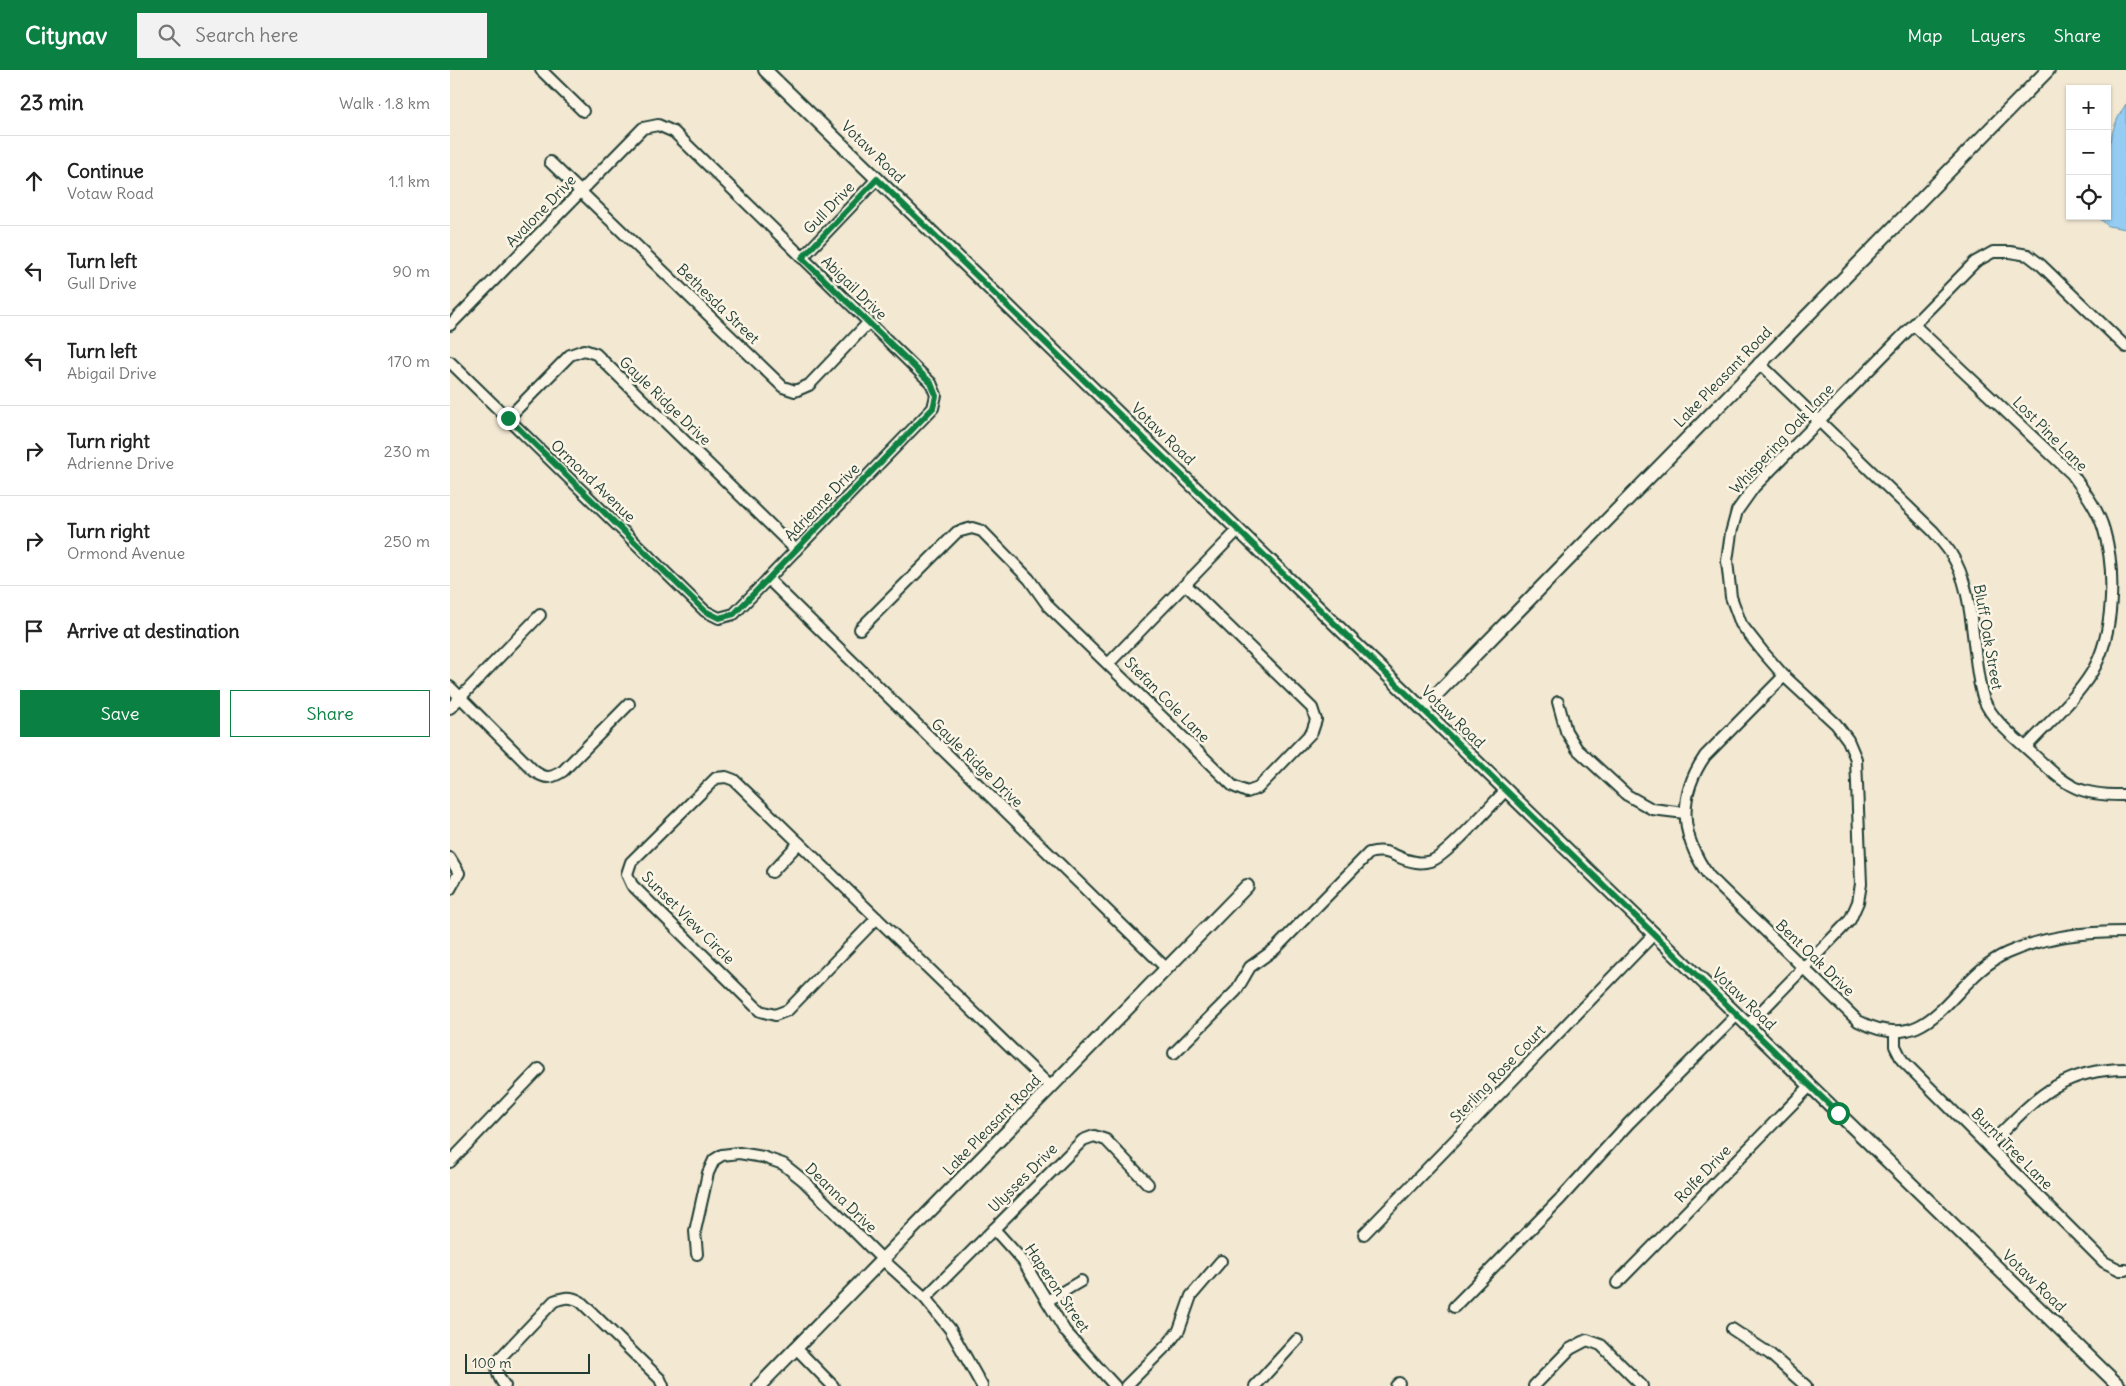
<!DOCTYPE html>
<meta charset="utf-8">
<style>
body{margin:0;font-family:Delius,sans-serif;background:#f2f2f2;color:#222}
.controls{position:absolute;right:15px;top:15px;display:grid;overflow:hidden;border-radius:0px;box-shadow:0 1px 4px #0004}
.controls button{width:45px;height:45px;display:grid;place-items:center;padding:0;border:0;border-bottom:1px solid #e0e0e0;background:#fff;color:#222;font:25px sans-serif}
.scale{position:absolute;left:15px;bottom:12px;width:125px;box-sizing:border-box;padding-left:5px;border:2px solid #1f3d34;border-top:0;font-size:14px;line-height:18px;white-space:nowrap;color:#1f3d34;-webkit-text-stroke:4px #fcf5e5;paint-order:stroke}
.stop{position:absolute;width:15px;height:15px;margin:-11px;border:4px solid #0b8043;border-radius:50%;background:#fff}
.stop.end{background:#0b8043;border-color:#fff;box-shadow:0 1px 5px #0008}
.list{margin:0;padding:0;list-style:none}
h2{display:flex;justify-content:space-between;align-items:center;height:65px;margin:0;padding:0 20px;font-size:21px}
h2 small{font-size:16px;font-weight:400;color:#767676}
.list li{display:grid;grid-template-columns:32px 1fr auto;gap:15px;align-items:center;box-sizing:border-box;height:90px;padding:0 20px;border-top:1px solid #e0e0e0}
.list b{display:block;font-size:19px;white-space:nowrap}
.list p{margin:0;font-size:16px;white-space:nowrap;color:#767676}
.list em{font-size:16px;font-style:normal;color:#767676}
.actions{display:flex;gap:10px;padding:15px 20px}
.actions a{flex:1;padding:11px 0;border:1px solid #0b8043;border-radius:0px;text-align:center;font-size:18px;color:#0b8043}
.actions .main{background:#0b8043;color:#fff}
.icon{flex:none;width:28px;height:28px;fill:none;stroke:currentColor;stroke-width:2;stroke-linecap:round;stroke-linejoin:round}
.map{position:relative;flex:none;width:1676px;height:1316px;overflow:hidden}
header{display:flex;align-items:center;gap:30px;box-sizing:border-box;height:70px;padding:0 25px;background:#0b8043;color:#fff}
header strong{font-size:24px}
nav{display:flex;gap:28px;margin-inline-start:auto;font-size:18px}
.search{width:350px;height:45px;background:#f2f2f2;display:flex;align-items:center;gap:12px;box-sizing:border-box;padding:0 18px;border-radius:0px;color:#767676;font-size:19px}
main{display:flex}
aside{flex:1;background:#fff}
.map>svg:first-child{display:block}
</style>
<header>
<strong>Citynav</strong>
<div class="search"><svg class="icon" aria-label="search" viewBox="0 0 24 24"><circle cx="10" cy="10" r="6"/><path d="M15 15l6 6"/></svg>Search here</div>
<nav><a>Map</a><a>Layers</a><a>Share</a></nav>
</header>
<main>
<aside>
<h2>23 min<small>Walk · 1.8 km</small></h2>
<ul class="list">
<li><svg class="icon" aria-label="ahead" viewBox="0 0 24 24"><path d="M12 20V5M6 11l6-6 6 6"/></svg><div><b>Continue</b><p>Votaw Road</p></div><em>1.1 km</em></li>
<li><svg class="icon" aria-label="left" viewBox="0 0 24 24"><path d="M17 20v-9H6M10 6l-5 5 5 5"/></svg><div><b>Turn left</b><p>Gull Drive</p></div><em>90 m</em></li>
<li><svg class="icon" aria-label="left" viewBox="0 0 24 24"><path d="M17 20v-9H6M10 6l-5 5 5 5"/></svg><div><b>Turn left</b><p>Abigail Drive</p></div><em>170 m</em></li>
<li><svg class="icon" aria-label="right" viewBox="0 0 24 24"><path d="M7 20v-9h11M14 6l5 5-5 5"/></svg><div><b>Turn right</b><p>Adrienne Drive</p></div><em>230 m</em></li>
<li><svg class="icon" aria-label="right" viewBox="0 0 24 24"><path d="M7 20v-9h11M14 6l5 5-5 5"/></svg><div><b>Turn right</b><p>Ormond Avenue</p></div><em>250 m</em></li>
<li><svg class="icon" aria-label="arrive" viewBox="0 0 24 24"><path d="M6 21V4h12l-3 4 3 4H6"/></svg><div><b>Arrive at destination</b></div></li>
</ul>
<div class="actions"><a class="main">Save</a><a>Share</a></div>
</aside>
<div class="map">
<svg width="1676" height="1316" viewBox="0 0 1676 1316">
<rect width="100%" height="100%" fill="#f3e8d2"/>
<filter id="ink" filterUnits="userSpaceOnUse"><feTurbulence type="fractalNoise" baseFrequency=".02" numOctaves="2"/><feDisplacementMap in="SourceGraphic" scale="10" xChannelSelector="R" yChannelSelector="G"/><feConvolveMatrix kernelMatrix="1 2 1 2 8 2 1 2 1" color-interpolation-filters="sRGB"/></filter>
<g filter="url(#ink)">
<path fill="#94ccf3" stroke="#6593a7" d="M1676,34V159L1658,156L1647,146H1657C1657,106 1652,69 1676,34Z"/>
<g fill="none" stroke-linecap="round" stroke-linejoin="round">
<defs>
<g id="minor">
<path d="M91,0L133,41"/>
<path d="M100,92L333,317L345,321L359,315L419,252"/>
<path d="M352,188L427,109"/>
<path d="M0,255L193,58L208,55L224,62L481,313L486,325L483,338L284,544L269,548L255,541L0,292"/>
<path d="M1464,255L1622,404C1634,421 1648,439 1654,460C1666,501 1664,565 1642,602C1625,630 1598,653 1576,677"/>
<path d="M1309,293L1483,461C1489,468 1495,475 1500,482C1519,511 1521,548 1525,581C1527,597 1528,614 1534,630C1543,652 1568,670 1585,686C1618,717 1629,726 1676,725"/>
<path d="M58,348L120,285L134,280L146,284L346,480"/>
<path d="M318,509L716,898"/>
<path d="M410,559L507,462L522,458L532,461L579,509L599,537L783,716L797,722L808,718L862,662L866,650L862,638L736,515"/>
<path d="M659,593L788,460"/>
<path d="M1334,606L1255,686C1227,727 1230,766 1259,806L1408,951C1485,990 1500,908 1557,883C1595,866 1635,862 1676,862"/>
<path d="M0,617L84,701C95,709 101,709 113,701L179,634"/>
<path d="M1108,632L1116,661L1127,679L1177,725L1202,739L1235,743"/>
<path d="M0,638L90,545"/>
<path d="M0,788L9,803L0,819"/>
<path d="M322,802L349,773"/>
<path d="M427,848L338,940L325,945L310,941L182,815L177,804L181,792L266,708L276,707L284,710L601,1017"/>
<path d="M1298,955L1400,850L1408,832L1411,814L1406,689L1398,670L1386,654L1334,606L1313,582L1291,554L1281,527L1277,491L1281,463L1287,441L1304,417L1525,192L1543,182H1560L1578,185L1591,195L1676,277"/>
<path d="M1445,963V976L1452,990L1654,1192L1670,1200H1676"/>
<path d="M724,983L786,921L800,897L825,879L919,783C941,777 946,790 966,792C970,793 977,792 981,791C997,786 1042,734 1056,720"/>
<path d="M1538,1076C1583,1032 1607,999 1676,999"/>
<path d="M0,1092L89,999"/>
<path d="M544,1159L573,1191L615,1261L665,1316"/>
<path d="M914,1164L1204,864"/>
<path d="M247,1184L245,1161L258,1103L264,1090L272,1085L289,1083L313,1087L333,1094L353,1110L433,1190L475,1228L500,1259L532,1316"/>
<path d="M1167,1213L1360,1016"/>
<path d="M475,1228L633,1070L644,1066L656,1070L698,1114"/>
<path d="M597,1231L631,1211"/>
<path d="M1004,1237L1111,1128L1179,1053L1287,945"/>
<path d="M1282,1259L1320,1284L1356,1316"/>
<path d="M346,1278L383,1316"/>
<path d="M55,1316C47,1306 45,1299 50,1288L104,1231C115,1227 121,1226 131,1232L210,1309L213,1316"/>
<path d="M676,1316L718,1274L729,1260L741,1226L771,1191"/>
<path d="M805,1316L847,1270"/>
<path d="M946,1316L949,1313"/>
<path d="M1084,1316L1120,1279L1137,1270L1151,1275L1192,1316"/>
</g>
<g id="tertiary">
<path d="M315,0L1669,1316"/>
<path d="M972,639L1598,0"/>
<path d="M309,1316L797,816"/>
</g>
</defs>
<use href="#minor" stroke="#1f3d34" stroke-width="14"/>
<use href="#tertiary" stroke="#1f3d34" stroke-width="16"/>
<use href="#minor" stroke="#fcf5e5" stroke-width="10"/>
<use href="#tertiary" stroke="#fcf5e5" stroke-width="12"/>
</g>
</g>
<g fill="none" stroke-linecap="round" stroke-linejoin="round" filter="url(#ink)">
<path stroke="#0b8043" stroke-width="6" d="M58,348L255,541L269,548L284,544L483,338L486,326L481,313L352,188L427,109L1388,1043"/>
</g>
<g text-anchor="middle" stroke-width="5" stroke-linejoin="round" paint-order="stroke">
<g font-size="15" fill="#1f3d34" stroke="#fcf5e5">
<text transform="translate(423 82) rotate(44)" y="5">Votaw Road</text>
<text transform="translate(379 138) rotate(-46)" y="5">Gull Drive</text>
<text transform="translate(91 141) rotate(-46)" y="5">Avalone Drive</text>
<text transform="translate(404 218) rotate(44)" y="5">Abigail Drive</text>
<text transform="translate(268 234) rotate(44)" y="5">Bethesda Street</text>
<text transform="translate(1273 307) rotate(-46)" y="5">Lake Pleasant Road</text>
<text transform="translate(215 331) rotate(44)" y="5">Gayle Ridge Drive</text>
<text transform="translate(713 364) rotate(44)" y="5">Votaw Road</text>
<text transform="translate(1600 364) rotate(45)" y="5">Lost Pine Lane</text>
<text transform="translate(1332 369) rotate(-47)" y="5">Whispering Oak Lane</text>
<text transform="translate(143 411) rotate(44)" y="5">Ormond Avenue</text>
<text transform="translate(372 432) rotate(-46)" y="5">Adrienne Drive</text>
<text transform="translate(1538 567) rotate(80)" y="5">Bluff Oak Street</text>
<text transform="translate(717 630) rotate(45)" y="5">Stefan Cole Lane</text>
<text transform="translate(1003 647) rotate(44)" y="5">Votaw Road</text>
<text transform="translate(527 693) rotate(44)" y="5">Gayle Ridge Drive</text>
<text transform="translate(238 848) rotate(45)" y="5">Sunset View Circle</text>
<text transform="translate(1365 888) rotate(44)" y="5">Bent Oak Drive</text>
<text transform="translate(1294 929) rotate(44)" y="5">Votaw Road</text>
<text transform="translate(1048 1004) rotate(-46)" y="5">Sterling Rose Court</text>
<text transform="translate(542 1055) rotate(-46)" y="5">Lake Pleasant Road</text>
<text transform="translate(1562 1079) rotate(45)" y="5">Burnt Tree Lane</text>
<text transform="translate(1253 1104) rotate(-46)" y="5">Rolfe Drive</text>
<text transform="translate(573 1108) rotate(-45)" y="5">Ulysses Drive</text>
<text transform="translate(391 1128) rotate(44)" y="5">Deanna Drive</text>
<text transform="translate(1584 1211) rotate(44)" y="5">Votaw Road</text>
<text transform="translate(607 1218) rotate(56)" y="5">Haperon Street</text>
</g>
</g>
</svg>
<div class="controls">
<button>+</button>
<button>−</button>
<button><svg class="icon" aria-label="locate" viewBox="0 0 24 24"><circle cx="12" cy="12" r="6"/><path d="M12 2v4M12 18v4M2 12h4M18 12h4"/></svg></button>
</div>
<div class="scale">100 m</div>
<div class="stop" style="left:1388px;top:1043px"></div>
<div class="stop end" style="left:58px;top:348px"></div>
</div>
</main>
